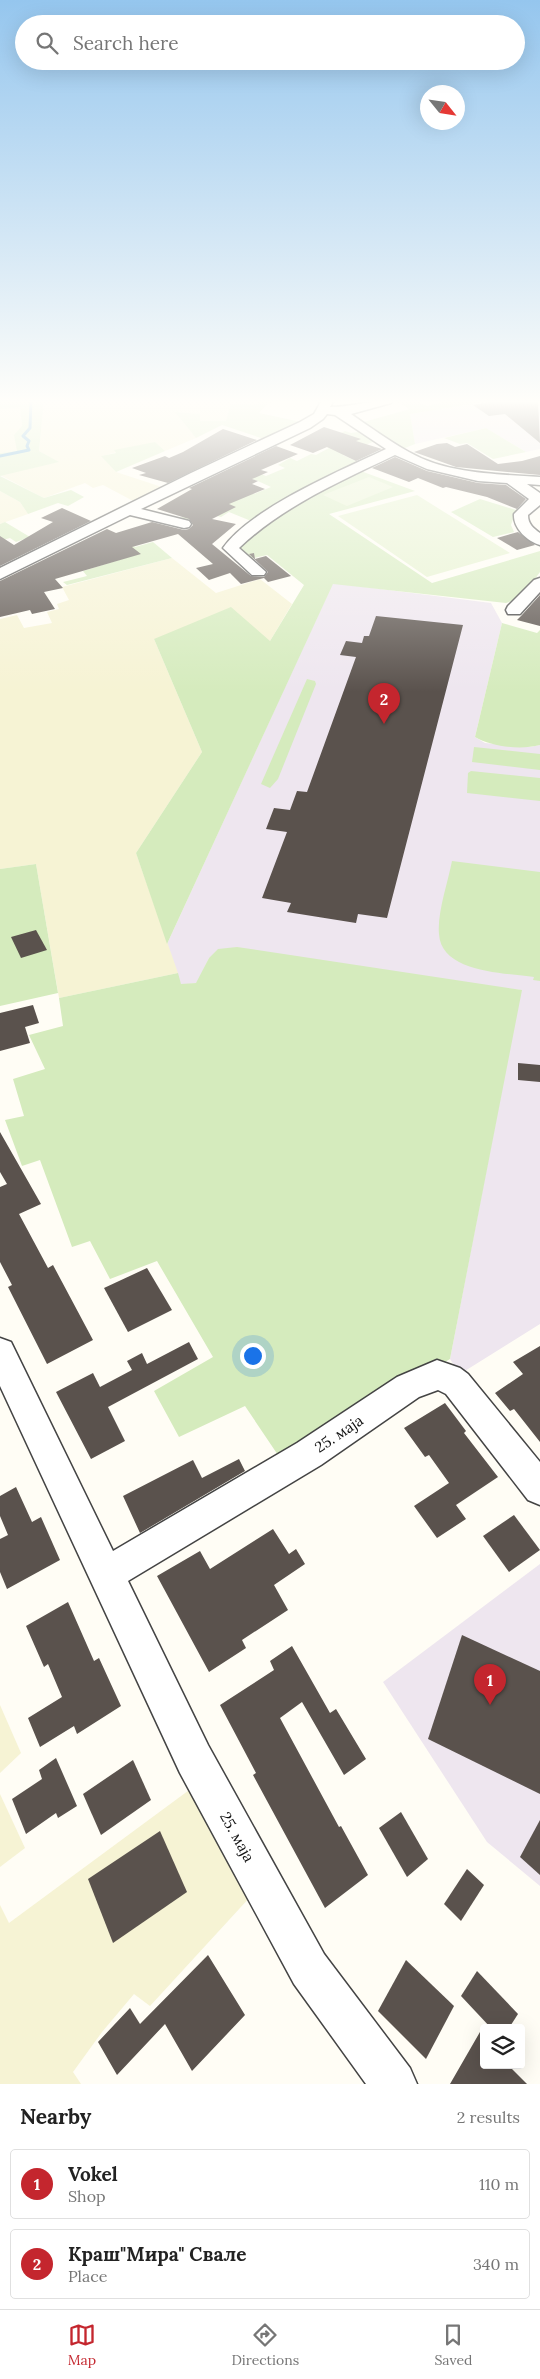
<!DOCTYPE html>
<meta charset="utf-8">
<style>
body{margin:0;font-family:Lora,serif;background:#f2f2f2;color:#222}
.controls{position:absolute;right:15px;bottom:15px;display:grid;overflow:hidden;border-radius:5px;box-shadow:0 5px 20px #0002}
.controls button{width:45px;height:45px;display:grid;place-items:center;padding:0;border:0;border-bottom:1px solid #e0e0e0;background:#fff;color:#222;font:25px sans-serif}
.compass{position:absolute;left:420px;top:85px;width:45px;height:45px;border-radius:50%;background:#fff;box-shadow:0 5px 20px #0002;rotate:120deg}
.you{position:absolute;left:252px;top:1355px;width:18px;height:18px;margin:-12px;border:4px solid #fff;border-radius:50%;background:#1a73e8;box-shadow:0 0 0 8px #1a73e833}
.badge{display:grid;place-items:center;width:32px;height:32px;border-radius:50%;background:#c4262e;color:#fff;font-size:16px;font-weight:700}
.pin{position:absolute;translate:-50% -41px;filter:drop-shadow(0 1px 2px #0008)}
.pin::after{content:'';position:absolute;top:26px;width:18px;height:15px;background:inherit;clip-path:polygon(0 0,100% 0,50% 100%)}
.list{margin:0;padding:0;list-style:none}
h2{display:flex;justify-content:space-between;align-items:center;height:65px;margin:0;padding:0 20px;font-size:21px}
h2 small{font-size:16px;font-weight:400;color:#767676}
.list li{display:grid;grid-template-columns:32px 1fr auto;gap:15px;align-items:center;box-sizing:border-box;height:70px;margin:0 10px 10px;padding:0 10px;border:1px solid #e0e0e0;border-radius:5px}
.list b{display:block;font-size:19px;white-space:nowrap}
.list p{margin:0;font-size:16px;white-space:nowrap;color:#767676}
.list em{font-size:16px;font-style:normal;color:#767676}
.icon{flex:none;width:28px;height:28px;fill:none;stroke:currentColor;stroke-width:2;stroke-linecap:round;stroke-linejoin:round}
.map{position:relative;flex:none;width:540px;height:2084px;overflow:hidden}
.search{position:absolute;background:#fff;box-shadow:0 5px 20px #0002;left:15px;right:15px;top:15px;height:55px;display:flex;align-items:center;gap:12px;box-sizing:border-box;padding:0 18px;border-radius:28px;color:#767676;font-size:19px}
.sheet{height:225px;background:#fff}
nav{display:flex;justify-content:space-around;align-items:center;box-sizing:border-box;height:70px;border-top:1px solid #e0e0e0;background:#fff;font-size:14px;color:#767676}
nav a{display:grid;justify-items:center;gap:2px}
nav .on{color:#c4262e}
.map>svg:first-child{display:block}
</style>
<div class="map">
<svg width="540" height="2084" viewBox="0 0 540 2084">
<rect width="100%" height="100%" fill="#fffdf5"/>
<g fill="#eee6ef">
<path d="M496,400H540V449L526,452L486,428L415,444L410,414Z"/>
<path d="M333,583L491,603L502,623L475,737L485,743L530,747L540,745V1324L460,1374L450,1359L521,990L209,958L197,983L181,985L167,944Z"/>
<path d="M540,1564V1886L487,1842L383,1682Z"/>
</g>
<g fill="#f6f3d4">
<path d="M44,400H257L255,405L226,421H200V414L176,412L196,438L165,451L155,442L102,456L116,472L165,488L137,503L103,485L93,488L85,483L44,498L0,475L58,462L39,451Z"/>
<path d="M20,406L22,426L17,451L0,453V409Z"/>
<path d="M0,491L20,502L28,514L0,524Z"/>
<path d="M172,558L216,593L260,579L292,604L270,641L154,639L202,752L136,853L178,973L59,998L36,864L0,869V619L17,615L24,628L52,623L47,612L59,609L57,604L69,600L62,587Z"/>
<path d="M0,1705L21,1753L0,1773Z"/>
<path d="M196,1785L251,1896L150,2006L134,1994L102,2032L73,2072L81,2084H0V1905L9,1923Z"/>
<path d="M0,1794L25,1848L0,1867Z"/>
</g>
<g fill="#d5ebbd">
<path d="M0,400H44L39,451L59,462L0,476L44,498L71,490L84,497L68,506L58,503L28,514L20,502L0,491V453L17,451L14,435L22,426L20,407L0,409Z"/>
<path d="M257,400H283L268,403L259,413L301,422L264,439L222,425L196,438L175,412L200,414V421H226L231,404L255,405Z"/>
<path d="M393,400H415L427,406L444,402L441,400H496L410,414L415,444L400,450L360,423L410,409Z"/>
<path d="M486,428L526,452L493,459L467,443L460,444L444,438Z"/>
<path d="M345,431L351,433L364,431L377,440L343,455L362,464L256,523L229,512L221,517L201,512L187,522L178,520L196,508L245,490L254,494L271,487L247,476L256,472L266,476L285,468L278,465L290,458L297,461L311,454L316,455L329,448L318,444Z"/>
<path d="M155,442L165,451L116,472L101,456L116,453L114,450Z"/>
<path d="M358,470L415,491L329,514L432,583L540,551V572L521,598L506,603L333,584L167,944L136,853L202,752L154,639L231,607L270,641L304,585L267,555L246,560L236,549L276,515Z"/>
<path d="M480,499L516,510L511,525L514,532L493,537L451,512Z"/>
<path d="M5,522L30,537L16,542L10,538L0,541V524Z"/>
<path d="M126,539L135,547L153,542L172,558L67,585L63,582L87,576L83,571L119,560Z"/>
<path d="M502,623L537,633L540,630V745C521,750 492,747 475,737Z"/>
<path d="M307,679L315,681L316,684L278,779L270,788L261,784Z"/>
<path d="M474,747L540,754V770L472,762Z"/>
<path d="M471,771L540,778V801L467,793L468,773Z"/>
<path d="M452,861L540,872V981L533,980L534,977C506,973 441,973 439,934C437,913 448,882 452,861Z"/>
<path d="M36,864L58,993L0,1006V869Z"/>
<path d="M237,947L522,990L450,1359L282,1461L245,1406L179,1437L154,1391L213,1357L157,1261L110,1279L90,1241L72,1247L40,1160L22,1166L5,1120L24,1116L13,1079L45,1069L29,1035L63,1026L59,998L178,973L181,984L196,983L209,958L218,949Z"/>
</g>
<g fill="#e6f2cf">
<path d="M369,477L393,487L347,506L323,495Z"/>
<path d="M417,495L510,553L427,577L338,516Z"/>
</g>
<g fill="none" stroke-linecap="round" stroke-linejoin="round">
<path stroke="#3f96cf" stroke-width="3" d="M0,456L29,450L27,446L29,441L23,436L30,428L31,400"/>
</g>
<g fill="#5a524d">
<path d="M489,400H538L540,443L505,414L489,416L473,405L491,402Z"/>
<path d="M324,427L361,439L356,441L382,449L356,461L327,447L313,453L290,445Z"/>
<path d="M223,429L257,440L168,483L139,475L146,473L132,468L165,456L169,458L183,452Z"/>
<path d="M447,443L455,447L467,444L498,464L522,461L540,456V475L456,467L414,452L437,444Z"/>
<path d="M276,446L298,454L261,470L268,472L252,479L258,481L252,484L265,489L229,504L236,507L212,519L236,524L212,544L251,576L264,577L268,572L249,554L254,553L255,559L266,556L291,576L268,582L264,578L241,584L230,573L209,580L196,568L213,564L178,534L132,547L141,554L55,579L63,588L44,592L55,609L32,614L30,610L0,617V581L107,529L116,533L152,522L184,530L189,529L193,525L189,519L157,509L192,489L189,488Z"/>
<path d="M395,457L427,471L478,483L506,485L526,499L517,509L487,497L446,487L443,488L418,478L409,482L372,468Z"/>
<path d="M62,508L91,521L0,566V536L14,545L53,522L41,518Z"/>
<path d="M518,532L535,545L517,550L497,538Z"/>
<path d="M540,595V626L517,620L521,616Z"/>
<path d="M376,616L463,625L387,918L358,914L356,923L287,912L291,903L262,898L287,832L266,829L274,808L290,810L297,791L307,792L356,657L340,655L346,641L362,643L364,636H369Z"/>
<path d="M36,930L47,950L21,958L11,937Z"/>
<path d="M33,1005L39,1023L25,1027L30,1043L0,1051V1013Z"/>
<path d="M518,1063L540,1065V1082L518,1080Z"/>
<path d="M0,1132L41,1204L19,1214L48,1268L53,1265L93,1340L47,1364L8,1287L12,1285L0,1262V1187L7,1184L0,1172Z"/>
<path d="M147,1268L172,1310L128,1332L104,1288Z"/>
<path d="M189,1342L198,1359L108,1407L125,1441L91,1459L56,1392L93,1373L100,1387L132,1370L127,1361L142,1353L147,1364Z"/>
<path d="M540,1346V1442L514,1409L510,1411L495,1393L523,1374L513,1362Z"/>
<path d="M445,1403L466,1431L464,1433L498,1477L456,1505L466,1519L437,1538L414,1506L449,1483L429,1455L425,1457L404,1428Z"/>
<path d="M239,1459L245,1471L140,1533L123,1496L193,1460L202,1478Z"/>
<path d="M16,1487L32,1522L41,1517L60,1560L7,1589L0,1572V1539L8,1535L0,1516V1496Z"/>
<path d="M514,1515L540,1550L509,1572L483,1536Z"/>
<path d="M273,1529L289,1554L296,1549L305,1564L274,1585L288,1610L242,1640L246,1648L209,1672L157,1576L200,1551L210,1569Z"/>
<path d="M68,1602L94,1661L99,1658L121,1706L77,1734L74,1726L40,1747L28,1718L62,1697L48,1664L44,1667L26,1626Z"/>
<path d="M462,1635L540,1671V1794L428,1739Z"/>
<path d="M292,1646L330,1713L336,1709L366,1759L344,1775L302,1702L280,1718L339,1827L341,1826L368,1875L325,1908L253,1775L256,1773L220,1705L274,1670L270,1661Z"/>
<path d="M56,1758L77,1806L58,1818L56,1813L26,1834L12,1799L42,1779L39,1770Z"/>
<path d="M133,1760L151,1800L101,1835L83,1794Z"/>
<path d="M401,1812L428,1859L407,1877L379,1828Z"/>
<path d="M540,1820V1875L520,1857Z"/>
<path d="M160,1831L187,1892L113,1943L88,1879Z"/>
<path d="M467,1869L484,1885L461,1921L444,1904Z"/>
<path d="M208,1955L245,2015L192,2071L165,2024L117,2075L98,2042L130,2008L140,2024Z"/>
<path d="M406,1960L454,2006L426,2059L378,2011Z"/>
<path d="M477,1971L518,2014L509,2028H491L461,1996Z"/>
<path d="M484,2025V2065H508L527,2084H450Z"/>
</g>
<g fill="none" stroke-linecap="round" stroke-linejoin="round">
<defs>
<g id="minor">
<path d="M322,400H334L330,407C352,407 371,400 393,400L391,403L351,414C370,427 389,441 409,452C447,474 497,474 540,477V485L527,484L540,493V505L528,515C528,524 533,528 540,533V545C527,541 513,528 514,514L529,499L507,483L478,481L427,469L395,455C341,481 283,506 239,548L266,572L264,575H252L223,548C251,508 342,470 386,449L335,415L327,414L323,419L310,428L141,509L189,521L191,524L189,527L184,528L130,515L0,579V568L191,473L300,422L314,414Z"/>
<path d="M540,578V592L520,614H508L506,610L508,606L534,580Z"/>
<path d="M0,1338L11,1342L113,1551L297,1443L397,1377L437,1360L460,1368L468,1374L540,1462V1505L528,1500L446,1394L438,1390L419,1397L321,1465L128,1581L208,1745L324,1954L410,2068L417,2084H366L294,1984L180,1773L0,1386Z"/>
</g>
</defs>
<use href="#minor" stroke="#444" stroke-width="3"/>
<use href="#minor" fill="#fff" fill-rule="evenodd"/>
</g>
<linearGradient id="sky" x2="0" y2="1"><stop stop-color="#95c6ee"/><stop offset="0.58" stop-color="#fffefa"/><stop offset="1" stop-color="#fffefa" stop-opacity="0"/></linearGradient>
<rect width="540" height="692" fill="url(#sky)"/>
<g text-anchor="middle" stroke-width="5" stroke-linejoin="round" paint-order="stroke">
<g font-size="15" fill="#111" stroke="#fff">
<text transform="translate(339 1434) rotate(-34)" y="5">25. маја</text>
<text transform="translate(237 1837) rotate(61)" y="5">25. маја</text>
</g>
</g>
</svg>
<div class="controls">
<button><svg class="icon" aria-label="layers" viewBox="0 0 24 24"><path d="M12 4l9 5-9 5-9-5zM3 14l9 5 9-5"/></svg></button>
</div>
<svg class="compass" viewBox="-18 -18 36 36"><path d="M0-13l5 13h-10z" fill="#e53935"/><path d="M0 13l5-13h-10z" fill="#767676"/></svg>
<div class="you"></div>
<div class="pin badge" style="left:490px;top:1705px">1</div>
<div class="pin badge" style="left:384px;top:724px">2</div>
<div class="search"><svg class="icon" aria-label="search" viewBox="0 0 24 24"><circle cx="10" cy="10" r="6"/><path d="M15 15l6 6"/></svg>Search here</div>
</div>
<section class="sheet">
<h2>Nearby<small>2 results</small></h2>
<ul class="list">
<li><span class="badge">1</span><div><b>Vokel</b><p>Shop</p></div><em>110 m</em></li>
<li><span class="badge">2</span><div><b>Краш&quot;Мира&quot; Свале</b><p>Place</p></div><em>340 m</em></li>
</ul>
</section>
<nav>
<a class="on"><svg class="icon" aria-label="map" viewBox="0 0 24 24"><path d="M3 6l6-2 6 2 6-2v14l-6 2-6-2-6 2zM9 4v14M15 6v14"/></svg>Map</a>
<a><svg class="icon" aria-label="directions" viewBox="0 0 24 24"><path d="M12 3l9 9-9 9-9-9zM9 14v-3h6M13 9l2 2-2 2"/></svg>Directions</a>
<a><svg class="icon" aria-label="saved" viewBox="0 0 24 24"><path d="M7 4h10v16l-5-4-5 4z"/></svg>Saved</a>
</nav>
